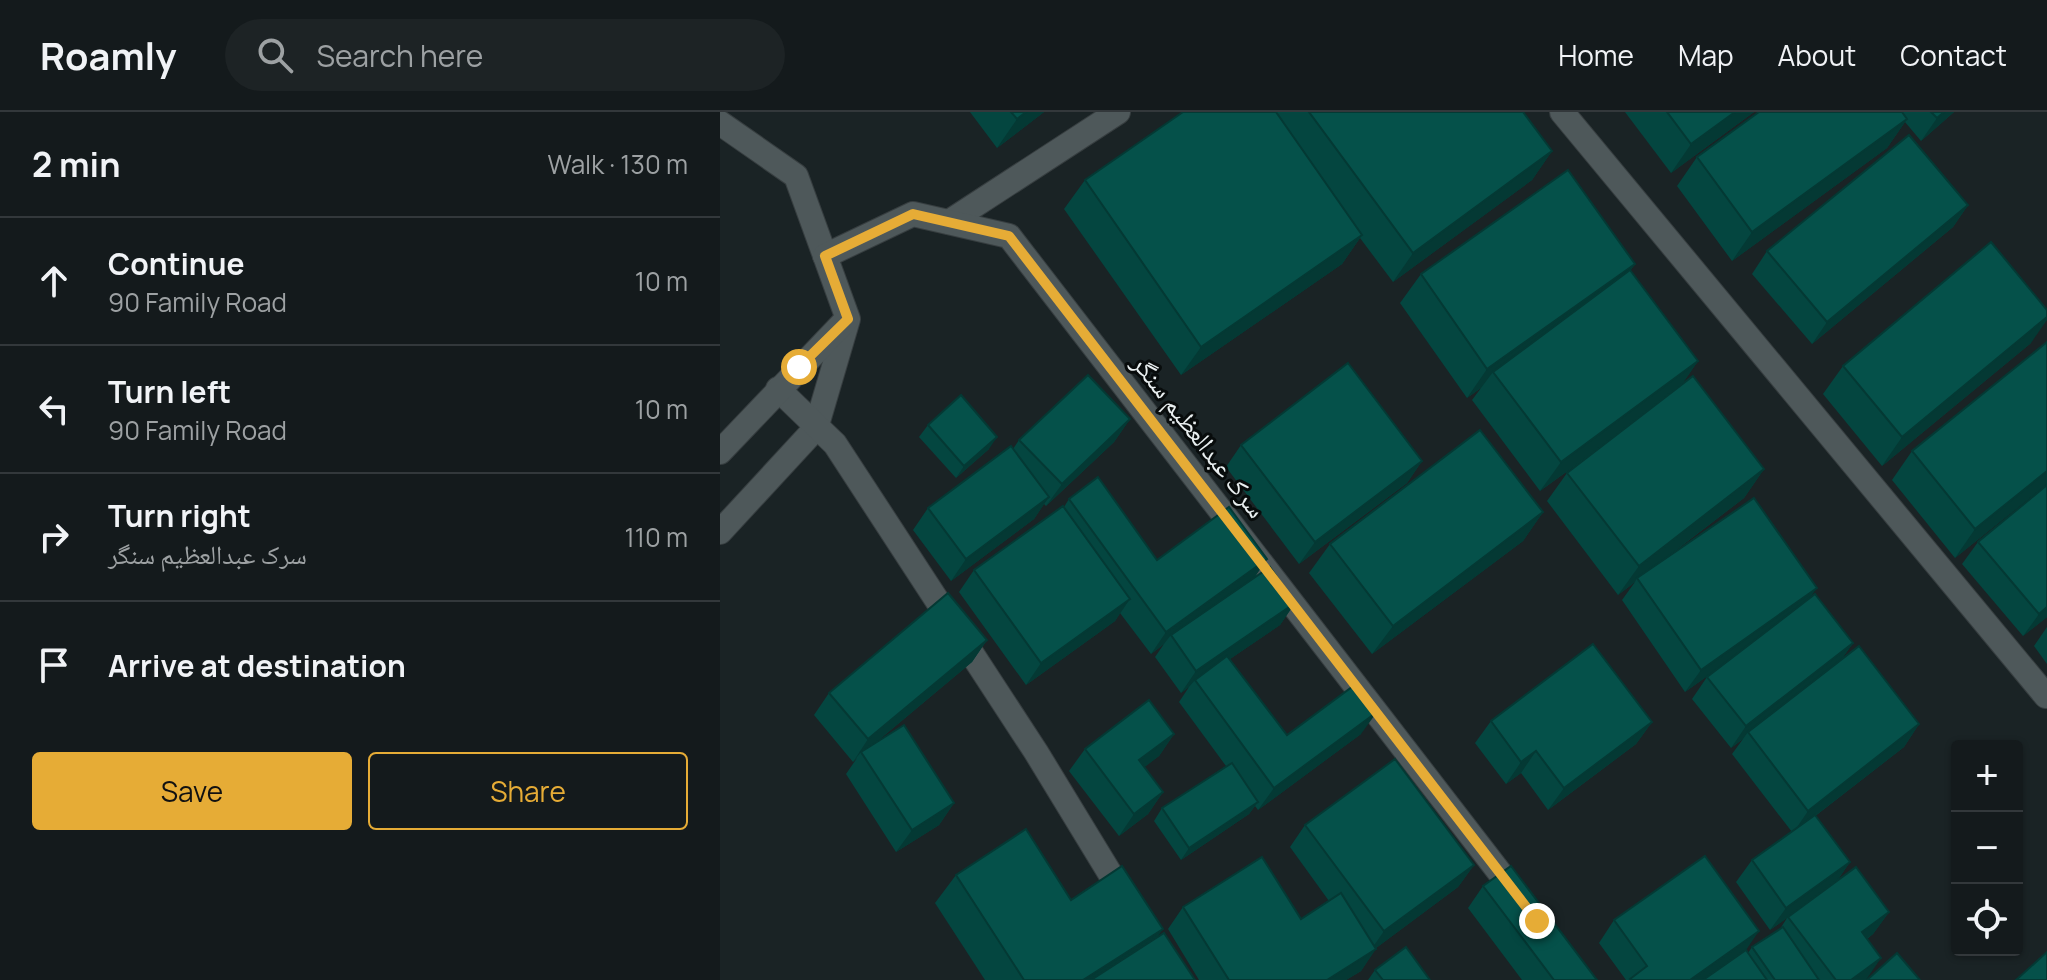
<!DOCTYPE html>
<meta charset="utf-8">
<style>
body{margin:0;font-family:Manrope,"Noto Naskh Arabic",sans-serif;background:#1d2325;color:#f1f3f6}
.controls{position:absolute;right:24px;bottom:24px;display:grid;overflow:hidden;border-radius:8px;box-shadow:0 2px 6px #0004}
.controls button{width:72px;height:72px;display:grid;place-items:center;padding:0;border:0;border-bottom:2px solid #33383b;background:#141a1c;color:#f1f3f6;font:40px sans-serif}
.stop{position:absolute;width:24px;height:24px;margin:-18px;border:6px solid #e6ac36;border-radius:50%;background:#fff}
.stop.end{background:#e6ac36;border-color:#fff;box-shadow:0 2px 8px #0008}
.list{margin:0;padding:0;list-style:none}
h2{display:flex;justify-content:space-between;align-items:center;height:104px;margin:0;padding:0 32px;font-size:34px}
h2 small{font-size:26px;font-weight:400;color:#9da1a3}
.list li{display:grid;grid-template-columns:52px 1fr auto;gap:24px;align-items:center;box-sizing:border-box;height:128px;padding:0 32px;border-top:2px solid #33383b}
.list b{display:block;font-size:30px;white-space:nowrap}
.list p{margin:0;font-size:26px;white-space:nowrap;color:#9da1a3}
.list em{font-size:26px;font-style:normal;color:#9da1a3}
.actions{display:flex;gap:16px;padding:24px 32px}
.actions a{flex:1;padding:18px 0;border:2px solid #e6ac36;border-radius:8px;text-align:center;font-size:28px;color:#e6ac36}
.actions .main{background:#e6ac36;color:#111}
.icon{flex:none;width:44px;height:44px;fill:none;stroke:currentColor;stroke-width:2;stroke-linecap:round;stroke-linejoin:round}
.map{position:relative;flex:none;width:1327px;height:868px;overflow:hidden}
header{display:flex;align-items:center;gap:48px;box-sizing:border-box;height:112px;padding:0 40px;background:#141a1c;border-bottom:2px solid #33383b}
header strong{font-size:38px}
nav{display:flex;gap:44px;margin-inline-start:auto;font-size:28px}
.search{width:560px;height:72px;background:#1d2325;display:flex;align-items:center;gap:20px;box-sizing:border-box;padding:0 28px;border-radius:44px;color:#9da1a3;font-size:30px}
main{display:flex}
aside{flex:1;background:#141a1c}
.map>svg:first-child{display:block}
</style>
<header>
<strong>Roamly</strong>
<div class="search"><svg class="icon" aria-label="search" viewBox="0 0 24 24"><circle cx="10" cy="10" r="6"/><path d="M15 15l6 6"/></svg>Search here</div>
<nav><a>Home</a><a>Map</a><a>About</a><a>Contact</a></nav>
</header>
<main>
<aside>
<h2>2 min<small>Walk · 130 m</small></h2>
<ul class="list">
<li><svg class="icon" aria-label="ahead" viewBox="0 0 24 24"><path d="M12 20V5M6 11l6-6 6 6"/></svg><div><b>Continue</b><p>90 Family Road</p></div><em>10 m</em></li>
<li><svg class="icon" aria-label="left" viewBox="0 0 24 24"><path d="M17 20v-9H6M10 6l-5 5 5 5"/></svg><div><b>Turn left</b><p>90 Family Road</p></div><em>10 m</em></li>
<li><svg class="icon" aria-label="right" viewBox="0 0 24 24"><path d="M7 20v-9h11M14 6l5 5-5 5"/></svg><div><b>Turn right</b><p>سرک عبدالعظیم سنگر</p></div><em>110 m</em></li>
<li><svg class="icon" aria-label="arrive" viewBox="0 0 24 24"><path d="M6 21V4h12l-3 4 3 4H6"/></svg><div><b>Arrive at destination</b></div></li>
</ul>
<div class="actions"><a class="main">Save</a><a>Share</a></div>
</aside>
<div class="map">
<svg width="1327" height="868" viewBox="0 0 1327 868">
<rect width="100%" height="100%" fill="#1a2325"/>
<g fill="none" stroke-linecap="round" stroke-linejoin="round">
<defs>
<g id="minor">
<path d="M842,0L1326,584"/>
<path d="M0,11L76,64L128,207L96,316L0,420"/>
<path d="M229,110L398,0"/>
<path d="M105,144L193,102L289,124L800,787"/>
<path d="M58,277L115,332L316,640L408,791"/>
<path d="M0,340L126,208"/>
</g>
</defs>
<use href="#minor" stroke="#373e40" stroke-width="26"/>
<use href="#minor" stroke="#4e585a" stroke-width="24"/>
</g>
<g fill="#044640">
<path d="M250,0H324L277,36Z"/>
<path d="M463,0H803L832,39L812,68L673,170L640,126L622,152L461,263L344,97L365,68Z"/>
<path d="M905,0H1034L951,61Z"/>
<path d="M1039,0H1234L1201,29L1185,10L1167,36L1012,149L957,74L977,45Z"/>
<path d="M1248,93L1233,115L1092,232L1032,162L1047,139Z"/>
<path d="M915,152L910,159L978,249L962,272L1044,357L1024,386L942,449L1090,486L1133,531L1121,548L1199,612L1184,635L1094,705L1130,750L1117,769L1169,800L1153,822L1147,827L1146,868H906L879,831L894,808L1026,838L1028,841L1032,835L1060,817L1067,806L1050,818L1016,770L1032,748L1072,720L1012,642L1023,627L1011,636L972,587L987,565L993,560L965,580L902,488L915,470L898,483L827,389L847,361L878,337L820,379L752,288L761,276L747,286L680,191L701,162Z"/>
<path d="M1327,230V372L1235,446L1172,368L1192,339Z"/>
<path d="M1311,231L1162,354L1103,282L1123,254Z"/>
<path d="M410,307L394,330L326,394L324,392L314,407L231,469L193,418L208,396L293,337L299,328Z"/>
<path d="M208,313L269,337L236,366L199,325Z"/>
<path d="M521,333L702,349L687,371L579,452L506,355Z"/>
<path d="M349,387L437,448L547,447L534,466L575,491L560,513L510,547L567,623L641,622L538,698L535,694L529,702L461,748L434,709L442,696L506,654L459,590L469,575L461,581L435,545L444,532L431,542L400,501L395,509L306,573L239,480L254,458L344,395Z"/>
<path d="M823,400L803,429L652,542L589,461L610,432Z"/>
<path d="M1258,430L1327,505L1303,524L1242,452Z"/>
<path d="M1327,515V552L1314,534Z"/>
<path d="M267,528L252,550L154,632L234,691L219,713L176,740L126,662L137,646L133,650L94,603L109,581Z"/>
<path d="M771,609L932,610L916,632L828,698L801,661L786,672L755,631Z"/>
<path d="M454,622L439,644L424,655L443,680L428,702L399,724L349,659L365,637Z"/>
<path d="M585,713L754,753L738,775L656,836L641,859L626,868H479L448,817L463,795L581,807L609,789L570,735Z"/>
<path d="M236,763L351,788L438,824L475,868H265L215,791Z"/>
<path d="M763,774L877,868H802L748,796Z"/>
<path d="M655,858L710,868H648Z"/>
</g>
<g fill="#043934">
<path d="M306,0H324L277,36L297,7Z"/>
<path d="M1015,0H1034L951,61L971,32Z"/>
<path d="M1224,0H1234L1201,29L1217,6Z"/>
<path d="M1187,7L1167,36L1012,149L1032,120Z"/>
<path d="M832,39L812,68L673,170L693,141Z"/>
<path d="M1248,93L1233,115L1092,232L1107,210Z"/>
<path d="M642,123L622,152L461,263L481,235Z"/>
<path d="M915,152L895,181L773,260L761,276L747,286L767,257Z"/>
<path d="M1327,205V208L1311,231L1162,354L1182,325Z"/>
<path d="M978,249L958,278L820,379L841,350Z"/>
<path d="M410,307L394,330L326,394L342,372Z"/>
<path d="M277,325L269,337L236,366L244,354Z"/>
<path d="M702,349L687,371L579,452L595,430Z"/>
<path d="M1044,357L1024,386L918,467L917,466L915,470L898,483L919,454Z"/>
<path d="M1327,359V372L1235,446L1255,417Z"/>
<path d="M329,385L314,407L231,469L246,447Z"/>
<path d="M823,400L803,429L652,542L673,514Z"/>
<path d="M547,447L532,469L451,523L444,532L431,542L446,520Z"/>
<path d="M1097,476L1081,498L965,580L981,558Z"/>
<path d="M410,487L395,509L306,573L321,551Z"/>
<path d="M575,491L560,513L476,570L475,568L469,575L461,581L476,559Z"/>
<path d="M1327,495V505L1303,524L1319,502Z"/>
<path d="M267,528L252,550L142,642L141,640L133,650L148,627Z"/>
<path d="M1133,531L1117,554L1028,620L1023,627L1011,636L1026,614Z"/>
<path d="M657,600L641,622L538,698L554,676Z"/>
<path d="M932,610L916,632L828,698L844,676Z"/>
<path d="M1199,612L1184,635L1073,721L1088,699Z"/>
<path d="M454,622L439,644L404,671L419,648Z"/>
<path d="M816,639L801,661L786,672L801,650Z"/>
<path d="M443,680L428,702L399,724L414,702Z"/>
<path d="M538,690L529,702L461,748L469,736Z"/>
<path d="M234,691L219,713L176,740L192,718Z"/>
<path d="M1130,750L1114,773L1050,818L1066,796Z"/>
<path d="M754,753L738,775L648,842L664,819Z"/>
<path d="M1169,800L1153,822L1126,842L1142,820Z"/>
<path d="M443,817L423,845L388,868H363Z"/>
<path d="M1039,819L1024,841L986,868H970Z"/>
<path d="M656,837L641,859L626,868H607Z"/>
<path d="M1161,846L1146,868H1131Z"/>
</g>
<g fill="#05514a" stroke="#043934" stroke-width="2">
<path d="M291,0H306L297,7Z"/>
<path d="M463,0H556L642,123L481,235L365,68Z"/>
<path d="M589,0H803L832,39L693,141Z"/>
<path d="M947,0H1015L971,32Z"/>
<path d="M1039,0H1182L1187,7L1032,120L977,45Z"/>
<path d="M1211,0H1224L1217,6Z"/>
<path d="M1189,23L1248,93L1107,210L1047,139Z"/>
<path d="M848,58L915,152L767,257L701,162Z"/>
<path d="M1271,130L1327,198V205L1182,325L1123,254Z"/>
<path d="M910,158L978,249L841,350L773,260Z"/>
<path d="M1327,230V359L1255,417L1192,339Z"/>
<path d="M628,251L702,349L595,430L521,333Z"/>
<path d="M368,263L410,307L342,372L299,328Z"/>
<path d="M973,264L1044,357L919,454L847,361Z"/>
<path d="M241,283L277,325L244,354L208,313Z"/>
<path d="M760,318L823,400L673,514L610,432Z"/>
<path d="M291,334L329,385L246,447L208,396Z"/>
<path d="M378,365L437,448L509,395L547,447L446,520L349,387Z"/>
<path d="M1327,373V495L1319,502L1258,430Z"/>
<path d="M1034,386L1097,476L981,558L917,466Z"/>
<path d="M343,394L410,487L321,551L254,458Z"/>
<path d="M550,455L575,491L476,559L451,523Z"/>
<path d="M228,481L267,528L148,627L109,581Z"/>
<path d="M1095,482L1133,531L1026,614L987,565Z"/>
<path d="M873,532L932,610L844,676L816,639L801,650L771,609Z"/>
<path d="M1139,534L1199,612L1088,699L1028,620Z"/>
<path d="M507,544L567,623L636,572L657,600L554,676L475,568Z"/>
<path d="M429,588L454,622L419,648L443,680L414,702L365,637Z"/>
<path d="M184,613L234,691L192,718L141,640Z"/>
<path d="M675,647L754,753L664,819L585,713Z"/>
<path d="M512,651L538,690L469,736L442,696Z"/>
<path d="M1095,703L1130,750L1066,796L1032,748Z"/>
<path d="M306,717L351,788L402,754L443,817L363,868H304L236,763Z"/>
<path d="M985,744L1039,819L970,868H911L910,867L927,854L894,808Z"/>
<path d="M542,745L581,807L621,781L656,837L607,868H509L463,795Z"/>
<path d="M791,754L877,868H834L763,774Z"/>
<path d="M1136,755L1169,800L1142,820L1161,846L1131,868H1116L1068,805Z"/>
<path d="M1063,815L1099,868H1055L1032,835Z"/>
<path d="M444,821L475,868H371Z"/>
<path d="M686,835L710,868H663L655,858Z"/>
<path d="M1026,838L1047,868H983Z"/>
<path d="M1327,840V868H1296Z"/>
<path d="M1177,841L1200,868H1147Z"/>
</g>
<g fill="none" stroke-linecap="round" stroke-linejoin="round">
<path stroke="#e6ac36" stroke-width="10" d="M79,255L128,207L105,144L193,102L289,124L817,809"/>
</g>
<g text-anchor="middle" stroke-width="6" stroke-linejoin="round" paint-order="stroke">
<g font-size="26" fill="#e9eff0" stroke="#080c0c">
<text transform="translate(479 324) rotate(52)" y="9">سرک عبدالعظیم سنگر</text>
</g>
</g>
</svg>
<div class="controls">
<button>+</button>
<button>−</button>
<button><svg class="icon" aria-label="locate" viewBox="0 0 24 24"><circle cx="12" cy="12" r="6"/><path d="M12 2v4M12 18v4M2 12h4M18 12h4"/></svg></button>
</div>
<div class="stop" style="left:79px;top:255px"></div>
<div class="stop end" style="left:817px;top:809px"></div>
</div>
</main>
